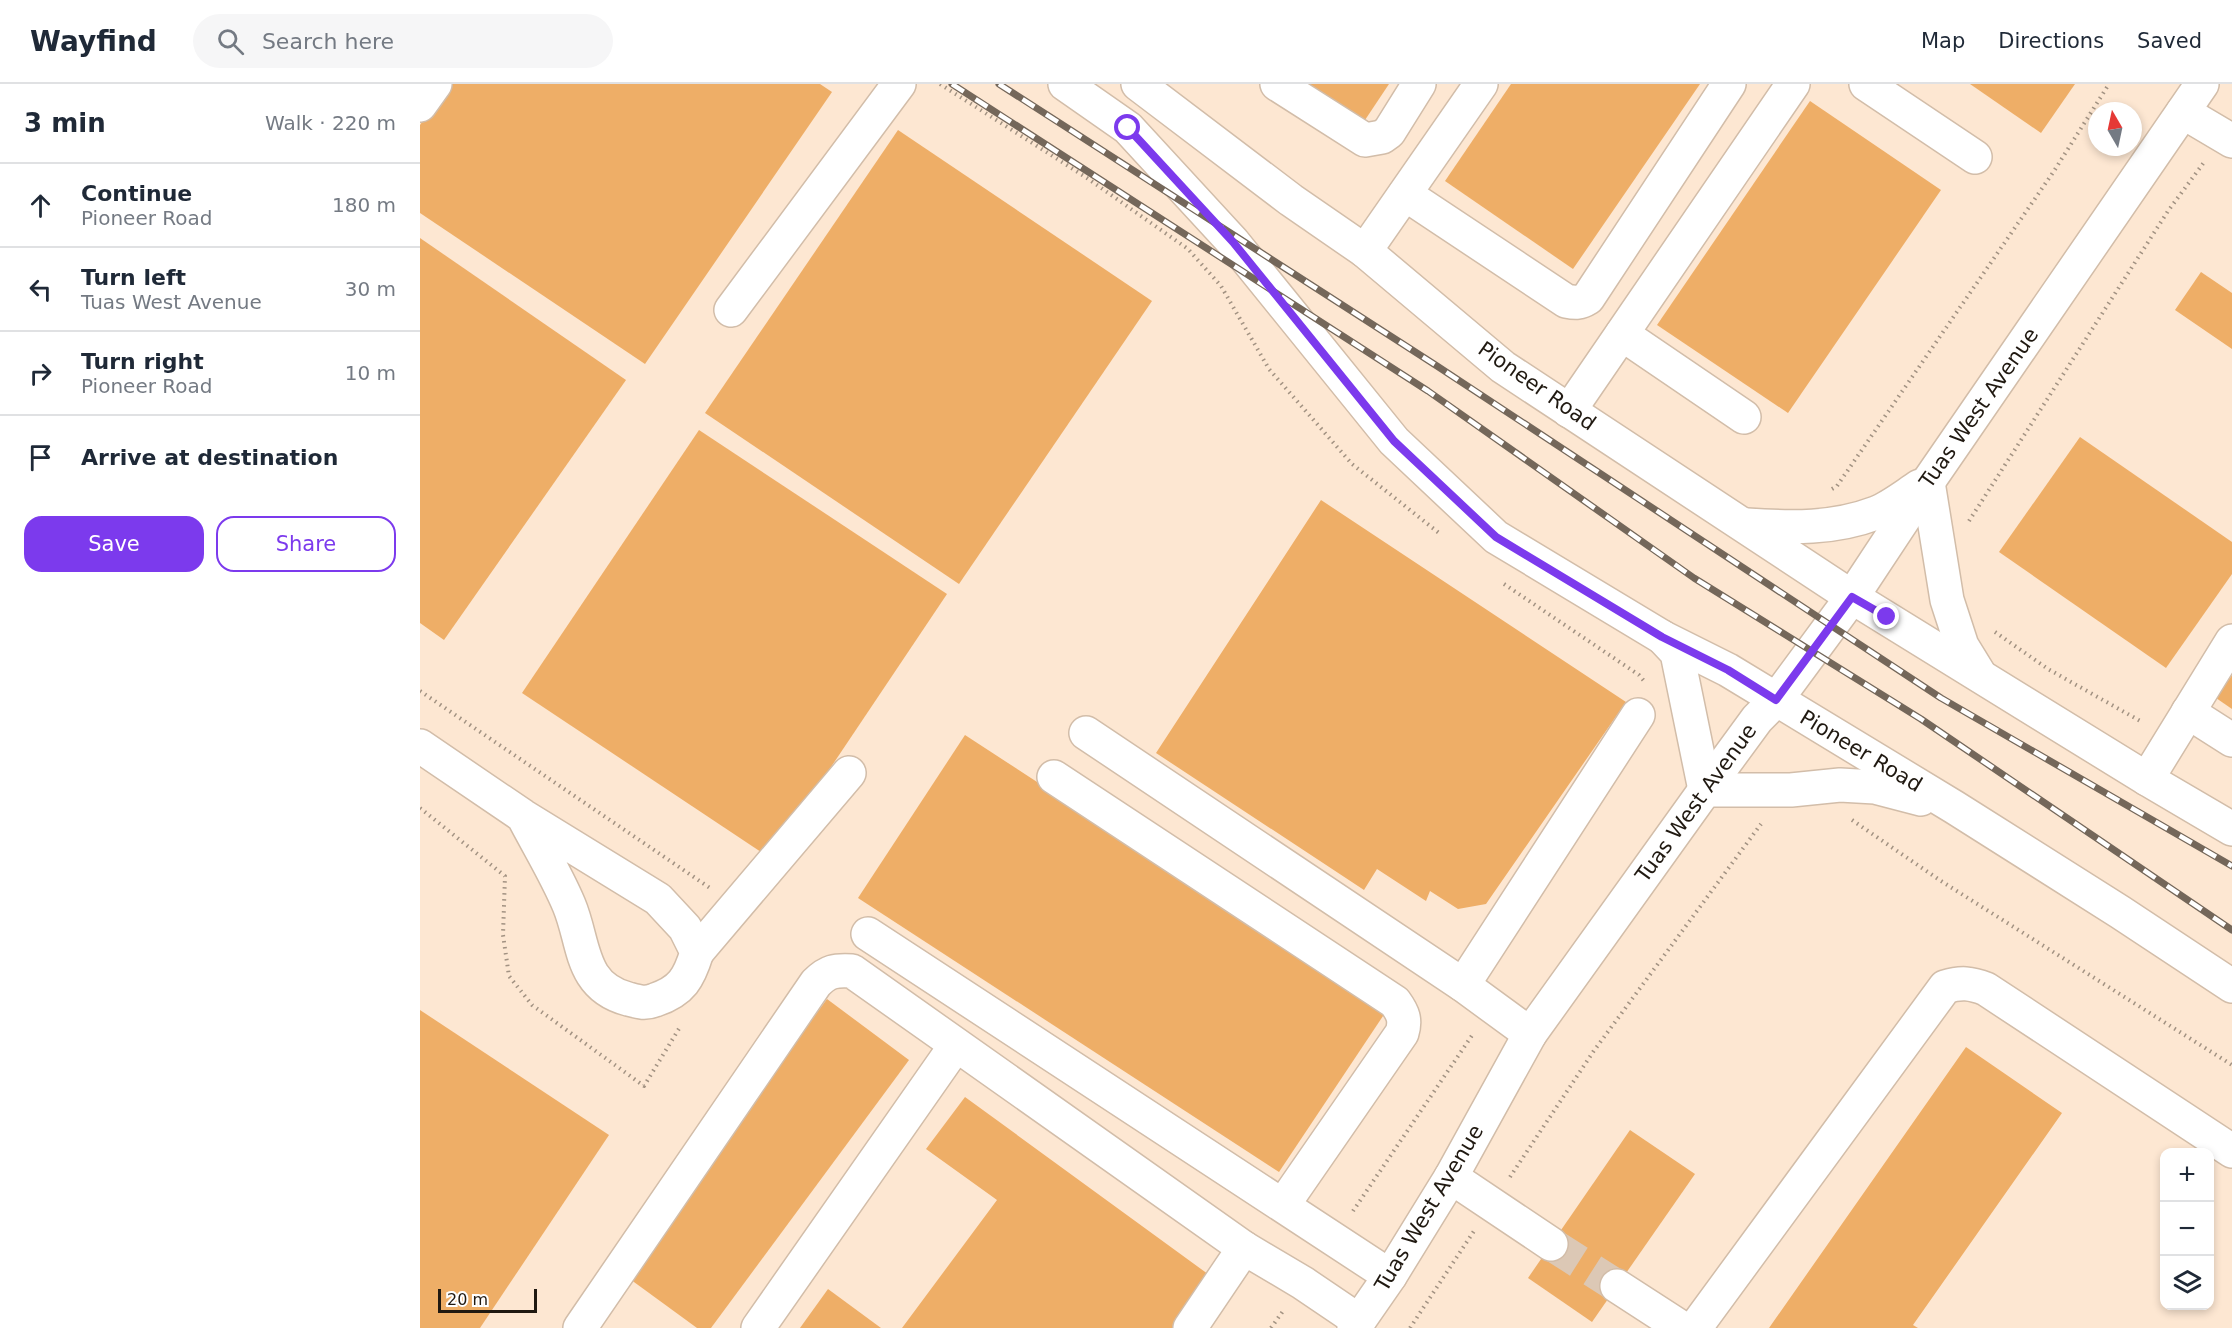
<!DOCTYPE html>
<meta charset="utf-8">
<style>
body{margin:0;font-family:"DejaVu Sans",sans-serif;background:#f6f6f7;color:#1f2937}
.controls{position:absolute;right:18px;bottom:18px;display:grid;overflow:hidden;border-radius:12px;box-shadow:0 3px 9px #0003}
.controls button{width:54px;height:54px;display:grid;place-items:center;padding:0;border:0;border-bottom:2px solid #e0e1e3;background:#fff;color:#1f2937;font:30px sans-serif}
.compass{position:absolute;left:1668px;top:18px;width:54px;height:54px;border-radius:50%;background:#fff;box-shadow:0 3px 9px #0003;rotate:351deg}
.scale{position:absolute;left:18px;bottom:15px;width:99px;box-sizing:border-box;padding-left:6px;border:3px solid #201911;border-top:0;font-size:16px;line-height:21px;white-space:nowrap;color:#201911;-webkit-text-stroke:4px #fff;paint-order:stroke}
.stop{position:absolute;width:18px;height:18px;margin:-14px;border:4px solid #7c3aed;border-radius:50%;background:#fff}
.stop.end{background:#7c3aed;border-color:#fff;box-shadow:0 2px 6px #0008}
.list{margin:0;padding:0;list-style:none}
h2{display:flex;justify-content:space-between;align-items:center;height:78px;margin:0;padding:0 24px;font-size:26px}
h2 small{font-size:20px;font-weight:400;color:#747a83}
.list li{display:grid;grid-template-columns:39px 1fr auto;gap:18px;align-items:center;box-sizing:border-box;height:84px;padding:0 24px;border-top:2px solid #e0e1e3}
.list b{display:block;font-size:22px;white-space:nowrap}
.list p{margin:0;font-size:20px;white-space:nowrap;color:#747a83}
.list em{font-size:20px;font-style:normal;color:#747a83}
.actions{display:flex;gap:12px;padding:18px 24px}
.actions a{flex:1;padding:14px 0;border:2px solid #7c3aed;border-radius:18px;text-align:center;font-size:21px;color:#7c3aed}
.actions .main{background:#7c3aed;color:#fff}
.icon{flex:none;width:33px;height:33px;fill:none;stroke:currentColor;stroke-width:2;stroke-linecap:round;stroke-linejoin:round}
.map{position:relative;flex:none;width:1812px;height:1244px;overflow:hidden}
header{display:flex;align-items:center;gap:36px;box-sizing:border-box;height:84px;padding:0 30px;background:#fff;border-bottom:2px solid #e0e1e3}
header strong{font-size:28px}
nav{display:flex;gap:33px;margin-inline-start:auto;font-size:21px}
.search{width:420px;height:54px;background:#f6f6f7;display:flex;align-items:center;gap:15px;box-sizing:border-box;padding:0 21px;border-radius:33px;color:#747a83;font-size:22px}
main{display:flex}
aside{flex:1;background:#fff}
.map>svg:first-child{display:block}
</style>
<header>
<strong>Wayfind</strong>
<div class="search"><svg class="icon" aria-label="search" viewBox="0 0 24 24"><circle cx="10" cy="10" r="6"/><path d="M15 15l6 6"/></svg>Search here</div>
<nav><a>Map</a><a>Directions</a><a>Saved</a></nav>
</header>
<main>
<aside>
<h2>3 min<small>Walk · 220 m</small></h2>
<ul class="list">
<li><svg class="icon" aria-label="ahead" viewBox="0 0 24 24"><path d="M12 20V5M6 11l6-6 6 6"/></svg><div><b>Continue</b><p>Pioneer Road</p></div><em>180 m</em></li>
<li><svg class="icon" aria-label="left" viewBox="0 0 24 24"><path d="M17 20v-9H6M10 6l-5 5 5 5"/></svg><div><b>Turn left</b><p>Tuas West Avenue</p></div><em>30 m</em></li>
<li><svg class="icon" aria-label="right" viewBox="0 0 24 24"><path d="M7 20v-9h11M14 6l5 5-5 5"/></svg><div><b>Turn right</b><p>Pioneer Road</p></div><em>10 m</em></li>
<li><svg class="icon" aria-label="arrive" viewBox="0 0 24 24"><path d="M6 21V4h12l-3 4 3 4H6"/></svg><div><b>Arrive at destination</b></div></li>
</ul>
<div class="actions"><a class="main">Save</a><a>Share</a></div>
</aside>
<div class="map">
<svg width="1812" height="1244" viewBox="0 0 1812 1244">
<rect width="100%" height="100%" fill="#fde7d2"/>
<g fill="#eeae67">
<path d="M28,0H400L412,8L225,280L0,129V41Z"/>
<path d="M885,0H969L943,39Z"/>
<path d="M1091,0H1280L1153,185L1025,97Z"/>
<path d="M1550,0H1655L1621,49Z"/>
<path d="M1390,17L1521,106L1368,329L1237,241Z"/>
<path d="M478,46L732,217L539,500L285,329Z"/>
<path d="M0,154L206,296L24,556L0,539Z"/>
<path d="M1781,188L1812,209V265L1755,226Z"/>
<path d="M279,346L527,510L350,774L102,609Z"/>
<path d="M1660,353L1812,458V490L1746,584L1579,468Z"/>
<path d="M901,416L1206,618L1066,820L1038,825L1010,807L1006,817L957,785L944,806L736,669Z"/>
<path d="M1812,591V625L1796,614Z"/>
<path d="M545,651L967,926L859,1088L438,814Z"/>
<path d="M407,915L489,976L291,1244H277L203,1190Z"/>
<path d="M0,926L189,1051L60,1244H0Z"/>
<path d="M1546,963L1642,1029L1493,1241L1498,1244H1349Z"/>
<path d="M545,1013L792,1193L754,1244H482L577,1116L506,1065Z"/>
<path d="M1210,1046L1275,1090L1172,1238L1108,1194Z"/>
<path d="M408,1205L461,1244H380Z"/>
</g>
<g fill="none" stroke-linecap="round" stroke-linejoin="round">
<path stroke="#dcc8b5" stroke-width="33" stroke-dasharray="33 16" stroke-linecap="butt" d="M1131,1160L1197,1202"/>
<defs>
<g id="minor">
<path d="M645,0L708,44L813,158L974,357L1076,453L1242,553L1308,586L1534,723L1700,828L1812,902"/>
<path d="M718,0L871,116L945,167L1083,283L1432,513L1727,695L1812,745"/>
<path d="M857,0L945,56L962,53L969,48L999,0"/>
<path d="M1446,0L1555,73"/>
<path d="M0,21L15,0"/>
<path d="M1763,28L1812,57"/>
<path d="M985,110L1146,217C1156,219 1160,219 1168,214L1309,0"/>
<path d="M945,167L1061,0"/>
<path d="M311,226L479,0"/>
<path d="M1202,250L1324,333"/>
<path d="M1149,327L1373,0"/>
<path d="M1508,398L1527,516L1542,562L1558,588"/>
<path d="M1327,441C1371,444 1414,445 1456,429C1471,423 1486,411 1500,402"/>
<path d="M1242,553L1257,569L1285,706"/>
<path d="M1768,628L1812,656"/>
<path d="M666,649L1043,901L1110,950"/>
<path d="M0,662L103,732L238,815L265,844L277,868C269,894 262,907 235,916C225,920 219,918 208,915C159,902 165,859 149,821C136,790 118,761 103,732"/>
<path d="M634,693L975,918C983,929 986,936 982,949L863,1121"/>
<path d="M1727,695L1812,557"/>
<path d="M1285,706H1371L1420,701L1455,703L1501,715"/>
<path d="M448,850L970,1192"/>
<path d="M277,868L429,689"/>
<path d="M1043,901L1218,631"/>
<path d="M1031,1093L1131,1160"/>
<path d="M1197,1202L1262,1244"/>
<path d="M160,1244L396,899C408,887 415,886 432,887L824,1164L883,1199L939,1237"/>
<path d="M338,1244L536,961"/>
<path d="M770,1244L824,1164"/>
<path d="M934,1244L970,1192L1031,1093L1110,950L1285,706L1337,635L1356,616L1432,513L1508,398L1782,0"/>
<path d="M1275,1244L1525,903C1541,898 1551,899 1566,905L1812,1067"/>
</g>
</defs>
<use href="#minor" stroke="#d2bda9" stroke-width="36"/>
<g stroke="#a29282" stroke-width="4" stroke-dasharray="1.5 4.5" stroke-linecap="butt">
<path d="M520,0L667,94L768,165L801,202L849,285L932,380L1019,449"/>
<path d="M1412,405L1417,402L1634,87L1689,0"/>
<path d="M1549,437L1748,127L1785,77"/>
<path d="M1084,500L1219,591L1225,598"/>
<path d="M1575,548L1628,585L1722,638"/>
<path d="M0,607L290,804"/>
<path d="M0,724L85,792L83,851L89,892L112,921L224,1002L260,943"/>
<path d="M1432,736L1521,797L1812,981"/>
<path d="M1090,1093L1173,968L1341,740"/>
<path d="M933,1127L1053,950"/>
<path d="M851,1244L863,1227"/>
<path d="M990,1244L1054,1147"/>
</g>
<use href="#minor" stroke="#fff" stroke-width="33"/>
<defs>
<g id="rail">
<path d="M532,0L1008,307L1274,494L1501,635L1812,846"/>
<path d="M579,0L1017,282L1521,614L1812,782"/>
</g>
</defs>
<use href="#rail" stroke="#74675a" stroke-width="7"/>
<use href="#rail" stroke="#fff" stroke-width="4.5" stroke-dasharray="14" stroke-linecap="butt"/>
</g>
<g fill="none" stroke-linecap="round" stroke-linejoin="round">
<path stroke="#7c3aed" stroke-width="8" d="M708,44L813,158L974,357L1076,453L1242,553L1308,586L1356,616L1432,513L1467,533"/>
</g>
<g text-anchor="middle" stroke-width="5" stroke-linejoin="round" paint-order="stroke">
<g font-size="21" fill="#201911" stroke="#fff">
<text transform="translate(1117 302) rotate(35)" y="7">Pioneer Road</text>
<text transform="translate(1559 324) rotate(-55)" y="7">Tuas West Avenue</text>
<text transform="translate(1441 667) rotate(31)" y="7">Pioneer Road</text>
<text transform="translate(1276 719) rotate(-54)" y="7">Tuas West Avenue</text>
<text transform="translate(1009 1124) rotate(-59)" y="7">Tuas West Avenue</text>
</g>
</g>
</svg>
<div class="controls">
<button>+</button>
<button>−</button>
<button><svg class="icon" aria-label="layers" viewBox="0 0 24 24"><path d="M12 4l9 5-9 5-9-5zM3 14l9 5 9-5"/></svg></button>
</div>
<svg class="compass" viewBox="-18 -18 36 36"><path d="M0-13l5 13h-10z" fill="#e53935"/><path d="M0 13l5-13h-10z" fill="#747a83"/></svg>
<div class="scale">20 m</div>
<div class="stop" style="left:708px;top:44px"></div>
<div class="stop end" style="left:1467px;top:533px"></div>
</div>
</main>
